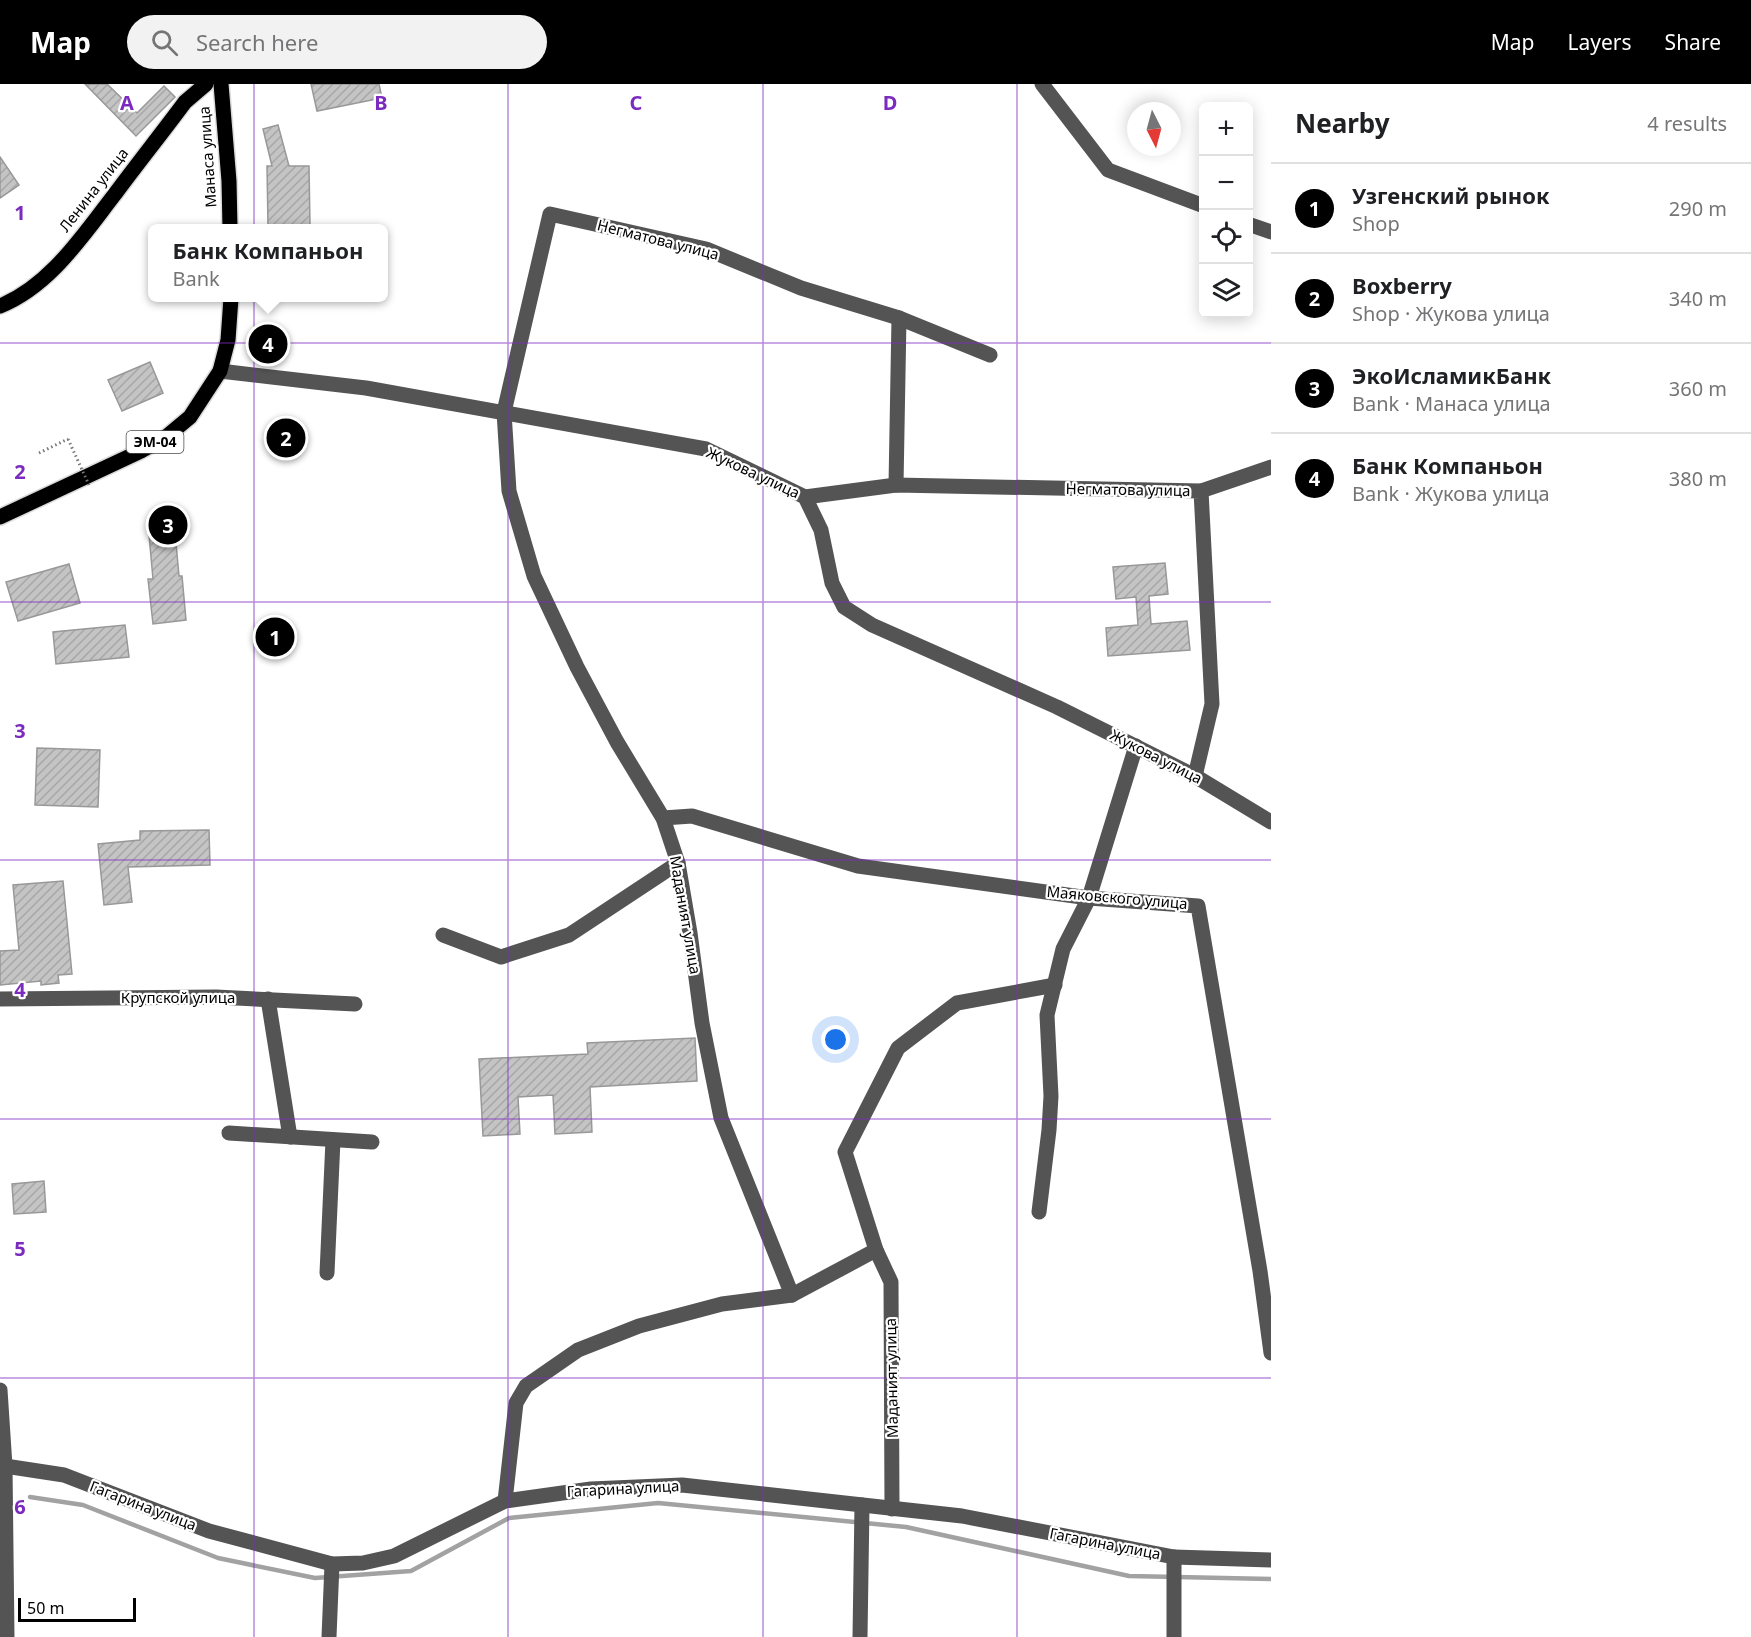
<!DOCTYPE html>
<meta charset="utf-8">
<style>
body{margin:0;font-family:"Noto Sans",sans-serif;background:#f2f2f2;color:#202124}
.controls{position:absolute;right:18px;top:18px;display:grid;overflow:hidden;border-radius:9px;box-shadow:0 3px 15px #0003}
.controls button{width:54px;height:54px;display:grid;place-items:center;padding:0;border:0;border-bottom:2px solid #e0e0e0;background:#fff;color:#202124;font:30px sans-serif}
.compass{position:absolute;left:1127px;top:18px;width:54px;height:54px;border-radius:50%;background:#fff;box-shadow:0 3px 15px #0003;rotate:174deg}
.scale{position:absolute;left:18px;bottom:15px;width:118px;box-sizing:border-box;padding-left:6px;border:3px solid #000;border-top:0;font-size:16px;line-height:21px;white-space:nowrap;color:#000;-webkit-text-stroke:4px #fff;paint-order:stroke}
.you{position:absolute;left:836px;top:956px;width:21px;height:21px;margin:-15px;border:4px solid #fff;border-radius:50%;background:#1a73e8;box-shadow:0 0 0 9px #1a73e833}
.badge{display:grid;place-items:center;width:39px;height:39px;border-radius:50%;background:#000;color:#fff;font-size:20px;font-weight:700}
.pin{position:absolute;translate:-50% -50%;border:3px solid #fff;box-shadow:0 2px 6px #0006}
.popup{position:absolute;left:148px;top:140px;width:240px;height:78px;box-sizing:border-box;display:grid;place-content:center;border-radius:9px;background:#fff;filter:drop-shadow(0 2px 4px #0005);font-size:20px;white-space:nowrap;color:#757577}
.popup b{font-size:22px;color:#202124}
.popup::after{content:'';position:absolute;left:50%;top:100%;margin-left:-12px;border:12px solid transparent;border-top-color:#fff}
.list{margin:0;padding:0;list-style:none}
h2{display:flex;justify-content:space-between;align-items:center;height:78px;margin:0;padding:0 24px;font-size:26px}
h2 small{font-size:20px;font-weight:400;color:#757577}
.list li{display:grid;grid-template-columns:39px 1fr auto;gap:18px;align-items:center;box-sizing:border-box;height:90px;padding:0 24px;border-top:2px solid #e0e0e0}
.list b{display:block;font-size:22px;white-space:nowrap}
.list p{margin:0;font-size:20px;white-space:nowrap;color:#757577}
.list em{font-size:20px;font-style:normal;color:#757577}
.icon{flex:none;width:33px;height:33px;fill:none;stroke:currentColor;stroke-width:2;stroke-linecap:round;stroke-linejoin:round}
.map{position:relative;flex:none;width:1271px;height:1553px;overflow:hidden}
header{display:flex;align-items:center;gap:36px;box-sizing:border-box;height:84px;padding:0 30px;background:#000;color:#fff}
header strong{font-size:28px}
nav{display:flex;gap:33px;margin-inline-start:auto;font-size:21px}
.search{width:420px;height:54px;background:#f2f2f2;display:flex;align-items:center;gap:15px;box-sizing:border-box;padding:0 21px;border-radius:33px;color:#757577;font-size:22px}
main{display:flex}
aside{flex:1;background:#fff}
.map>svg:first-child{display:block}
</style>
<header>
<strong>Map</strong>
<div class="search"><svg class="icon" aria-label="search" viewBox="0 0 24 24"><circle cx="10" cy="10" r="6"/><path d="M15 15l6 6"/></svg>Search here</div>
<nav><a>Map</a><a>Layers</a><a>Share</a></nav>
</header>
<main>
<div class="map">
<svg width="1271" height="1553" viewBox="0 0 1271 1553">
<defs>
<pattern id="building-hatch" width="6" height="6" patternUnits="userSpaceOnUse" patternTransform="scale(1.5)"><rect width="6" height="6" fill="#c4c4c4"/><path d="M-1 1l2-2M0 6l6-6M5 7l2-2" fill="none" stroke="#a7a7a7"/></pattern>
</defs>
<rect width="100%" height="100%" fill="#fff"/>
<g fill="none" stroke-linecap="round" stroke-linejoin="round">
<path stroke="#a2a2a2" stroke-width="4.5" d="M30,1413L83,1421L218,1474L315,1494L411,1487L509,1434L658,1419L906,1443L1129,1492L1271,1495"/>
</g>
<g fill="url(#building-hatch)" stroke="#989898" stroke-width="1.5">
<path d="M85,0H107L137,29L164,2L175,13L136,52Z"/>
<path d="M311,0H379L382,14L317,27Z"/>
<path d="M278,41L289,82H309L310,141L268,142L267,82H272L263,45Z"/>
<path d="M0,73L19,101L0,114Z"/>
<path d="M150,278L163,309L122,327L108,296Z"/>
<path d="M174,437L179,492H182L186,536L153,540L148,495H153L148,440Z"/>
<path d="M1165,479L1168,510L1149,512L1151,540L1187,537L1190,566L1108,572L1106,544L1138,541L1136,513L1116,515L1113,483Z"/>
<path d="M69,480L80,519L18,537L6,498Z"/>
<path d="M125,541L129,573L56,580L53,548Z"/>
<path d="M37,664L100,666L98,723L35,721Z"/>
<path d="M209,746L210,781L128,783L132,818L104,821L98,760L140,756V747Z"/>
<path d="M63,797L72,890L58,891L59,899L41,901V897L0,901V867L19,866L13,801Z"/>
<path d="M695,954L697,997L590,1003L592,1048L555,1050L553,1011L518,1013L520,1050L483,1052L479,975L588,970L587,959Z"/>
<path d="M44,1097L46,1128L14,1130L12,1100Z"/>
</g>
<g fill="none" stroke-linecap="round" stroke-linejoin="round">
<defs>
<g id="major">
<path d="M221,0L229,97L230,144"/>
<path d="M0,222C50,202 83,151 115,110C138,79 162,49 185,18L206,0"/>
<path d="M0,433L141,367L166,353L190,333L220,287L228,256L231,214"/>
</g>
</defs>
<use href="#major" stroke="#dbdbdb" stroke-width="18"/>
<path stroke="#767676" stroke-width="3" stroke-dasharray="1.5 3" stroke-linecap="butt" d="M39,369L68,355"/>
<g stroke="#545454" stroke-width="15">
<path d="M1042,0L1108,86L1204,122"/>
<path d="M1248,140L1271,148"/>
<path d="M220,287L366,304L706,365L805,413L821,446L832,499L844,523L872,541L1057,623L1195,692L1271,738"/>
<path d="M896,401L899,234"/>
<path d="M1201,407L1271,383"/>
<path d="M805,413L896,401L1201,407L1212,620L1195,692"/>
<path d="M663,734L692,732L858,782L1089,814L1198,822L1260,1187L1271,1269"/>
<path d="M443,851L501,873L569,851L678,779"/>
<path d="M0,915L216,913L355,920"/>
<path d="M268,915L290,1053"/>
<path d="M229,1049L372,1058"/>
<path d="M1039,1128L1049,1046L1051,1012L1047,931L1063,865L1089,814L1136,662"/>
<path d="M327,1189L333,1056"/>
<path d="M792,1211L721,1034L702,939L690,849L678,779L663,734L617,658L577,583L534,492L509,407L504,328L550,130L706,165L801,204L899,234L990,271"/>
<path d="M0,1306L5,1382L7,1553"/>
<path d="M0,1383L5,1382L64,1391L209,1447L332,1480L363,1479L394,1472L505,1417L591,1405L682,1401L962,1432L1174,1473L1271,1476"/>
<path d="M505,1417L516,1319L526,1302L578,1266L639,1242L722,1220L792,1211L876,1166"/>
<path d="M892,1425L891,1198L876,1166L845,1068L898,964L957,919L1055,901"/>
<path d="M329,1553L332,1480"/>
<path d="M860,1553L862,1421"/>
<path d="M1174,1553V1473"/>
</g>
<use href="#major" stroke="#000" stroke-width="15"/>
<path stroke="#767676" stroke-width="3" stroke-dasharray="1.5 3" stroke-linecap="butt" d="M68,355L89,401"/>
</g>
<path fill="none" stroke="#7b2cbf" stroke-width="1.5" stroke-opacity="0.55" d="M254,0V1553M508,0V1553M763,0V1553M1017,0V1553M0,259H1271M0,518H1271M0,776H1271M0,1035H1271M0,1294H1271"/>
<g text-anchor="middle" stroke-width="4.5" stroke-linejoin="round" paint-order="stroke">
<rect fill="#fff" stroke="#4c4c4c" stroke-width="1.5" x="126.5" y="347" width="57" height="22" rx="4.5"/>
<g font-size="14" font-weight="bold" fill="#000">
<text x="155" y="363">ЭМ-04</text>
</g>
<g font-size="15" fill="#000" stroke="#fff">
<text transform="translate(208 73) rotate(-94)" y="5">Манаса улица</text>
<text transform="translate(94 106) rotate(-52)" y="5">Ленина улица</text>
<text transform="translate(658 156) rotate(14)" y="5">Негматова улица</text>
<text transform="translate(753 389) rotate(25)" y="5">Жукова улица</text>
<text transform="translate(1128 406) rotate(1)" y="5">Негматова улица</text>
<text transform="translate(1156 673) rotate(27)" y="5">Жукова улица</text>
<text transform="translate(1117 814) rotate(5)" y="5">Маяковского улица</text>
<text transform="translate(685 831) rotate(80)" y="5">Маданият улица</text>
<text x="178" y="919">Крупской улица</text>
<text transform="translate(892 1294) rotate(-91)" y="5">Маданият улица</text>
<text transform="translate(623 1405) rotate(-3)" y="5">Гагарина улица</text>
<text transform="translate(143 1422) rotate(21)" y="5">Гагарина улица</text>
<text transform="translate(1105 1460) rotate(11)" y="5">Гагарина улица</text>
</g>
</g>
<g font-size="20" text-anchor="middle" font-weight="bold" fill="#7b2cbf" stroke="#fff" stroke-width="4.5" stroke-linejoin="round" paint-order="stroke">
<text x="127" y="26">A</text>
<text x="381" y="26">B</text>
<text x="636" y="26">C</text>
<text x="890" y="26">D</text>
<text x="20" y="136">1</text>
<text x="20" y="395">2</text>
<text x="20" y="654">3</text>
<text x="20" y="913">4</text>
<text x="20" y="1172">5</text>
<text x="20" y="1430">6</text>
</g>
</svg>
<div class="controls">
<button>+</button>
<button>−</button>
<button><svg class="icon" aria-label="locate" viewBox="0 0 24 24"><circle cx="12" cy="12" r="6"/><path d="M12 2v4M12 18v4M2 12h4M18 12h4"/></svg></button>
<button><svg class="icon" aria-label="layers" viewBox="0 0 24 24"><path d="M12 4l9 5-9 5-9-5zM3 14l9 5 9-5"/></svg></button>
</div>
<svg class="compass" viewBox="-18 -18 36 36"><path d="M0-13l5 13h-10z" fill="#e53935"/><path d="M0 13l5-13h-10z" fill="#757577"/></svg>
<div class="scale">50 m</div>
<div class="you"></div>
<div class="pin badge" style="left:275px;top:553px">1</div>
<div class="pin badge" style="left:286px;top:354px">2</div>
<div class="pin badge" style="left:168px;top:441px">3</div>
<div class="pin badge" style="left:268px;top:260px">4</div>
<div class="popup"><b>Банк Компаньон</b>Bank</div>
</div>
<aside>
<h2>Nearby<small>4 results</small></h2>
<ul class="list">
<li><span class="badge">1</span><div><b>Узгенский рынок</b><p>Shop</p></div><em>290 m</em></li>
<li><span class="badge">2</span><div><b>Boxberry</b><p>Shop · Жукова улица</p></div><em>340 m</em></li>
<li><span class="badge">3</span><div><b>ЭкоИсламикБанк</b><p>Bank · Манаса улица</p></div><em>360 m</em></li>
<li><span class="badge">4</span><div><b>Банк Компаньон</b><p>Bank · Жукова улица</p></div><em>380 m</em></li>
</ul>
</aside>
</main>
